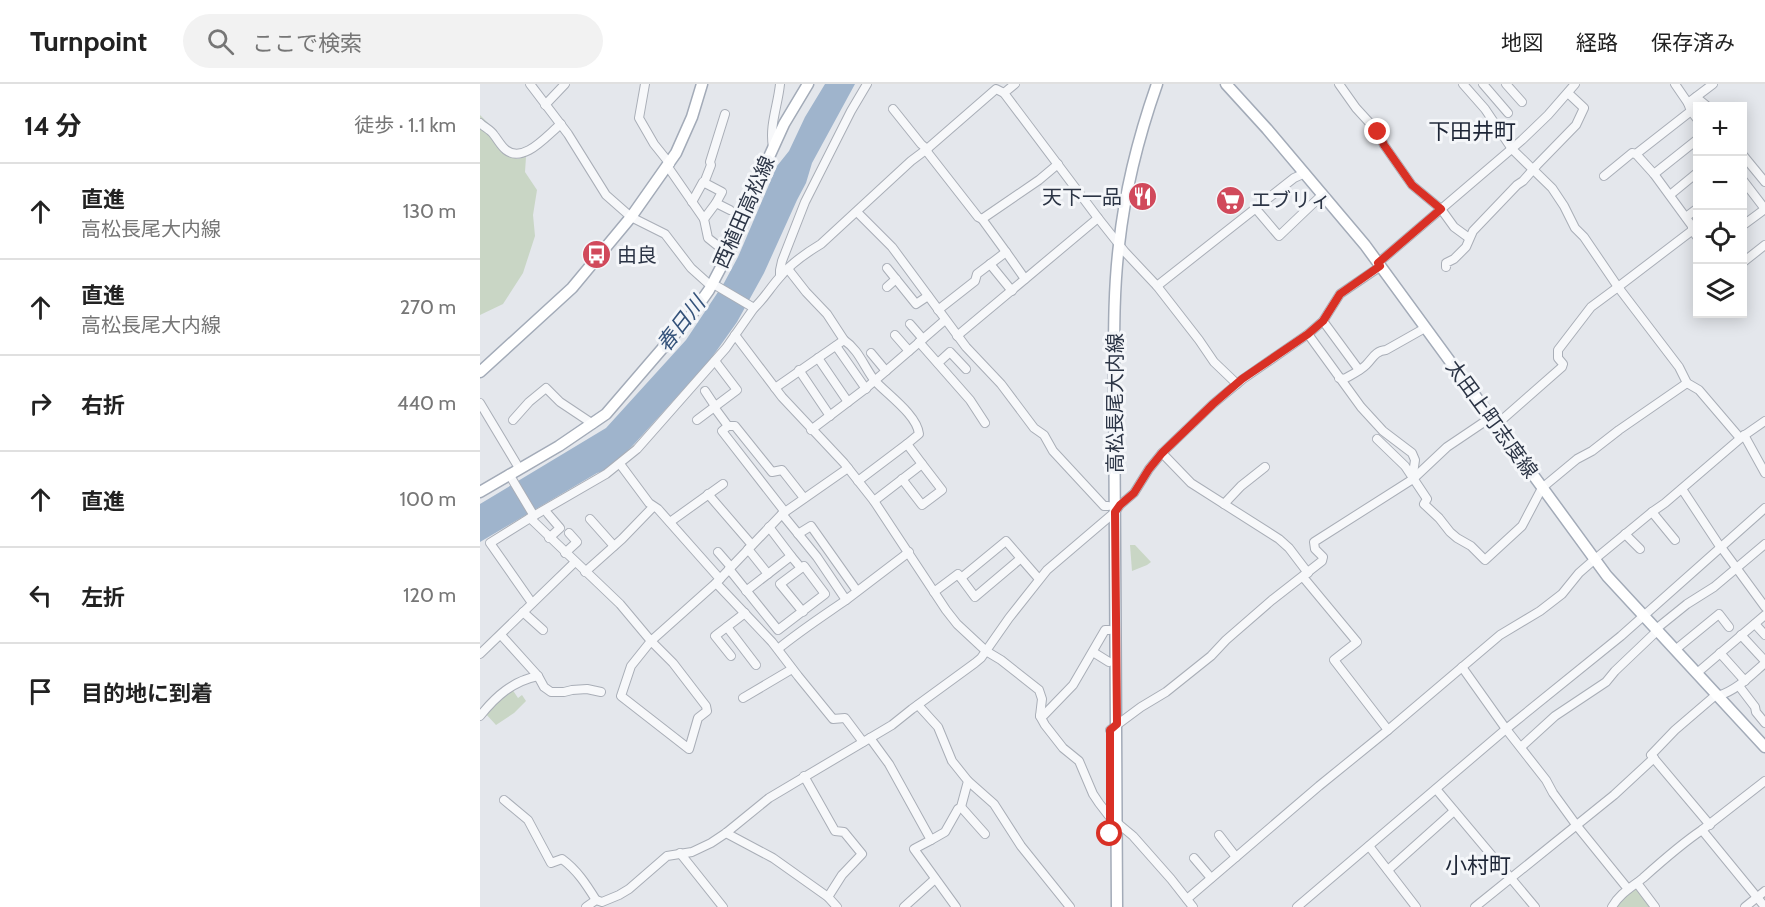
<!DOCTYPE html>
<html lang="ja">
<meta charset="utf-8">
<style>
body{margin:0;font-family:Cabin,"Noto Sans JP",sans-serif;background:#f2f2f2;color:#222}
.controls{position:absolute;right:18px;top:18px;display:grid;overflow:hidden;border-radius:0px;box-shadow:0 3px 15px #0003}
.controls button{width:54px;height:54px;display:grid;place-items:center;padding:0;border:0;border-bottom:2px solid #e0e0e0;background:#fff;color:#222;font:30px sans-serif}
.stop{position:absolute;width:18px;height:18px;margin:-14px;border:4px solid #d93025;border-radius:50%;background:#fff}
.stop.end{background:#d93025;border-color:#fff;box-shadow:0 2px 6px #0008}
.list{margin:0;padding:0;list-style:none}
h2{display:flex;justify-content:space-between;align-items:center;height:78px;margin:0;padding:0 24px;font-size:26px}
h2 small{font-size:20px;font-weight:400;color:#767676}
.list li{display:grid;grid-template-columns:39px 1fr auto;gap:18px;align-items:center;box-sizing:border-box;height:96px;padding:0 24px;border-top:2px solid #e0e0e0}
.list b{display:block;font-size:22px;white-space:nowrap}
.list p{margin:0;font-size:20px;white-space:nowrap;color:#767676}
.list em{font-size:20px;font-style:normal;color:#767676}
.icon{flex:none;width:33px;height:33px;fill:none;stroke:currentColor;stroke-width:2;stroke-linecap:round;stroke-linejoin:round}
.map{position:relative;flex:none;width:1285px;height:823px;overflow:hidden}
header{display:flex;align-items:center;gap:36px;box-sizing:border-box;height:84px;padding:0 30px;background:#fff;border-bottom:2px solid #e0e0e0}
header strong{font-size:28px}
nav{display:flex;gap:33px;margin-inline-start:auto;font-size:21px}
.search{width:420px;height:54px;background:#f2f2f2;display:flex;align-items:center;gap:15px;box-sizing:border-box;padding:0 21px;border-radius:33px;color:#767676;font-size:22px}
main{display:flex}
aside{flex:1;background:#fff}
.map>svg:first-child{display:block}
</style>
<header>
<strong>Turnpoint</strong>
<div class="search"><svg class="icon" aria-label="search" viewBox="0 0 24 24"><circle cx="10" cy="10" r="6"/><path d="M15 15l6 6"/></svg>ここで検索</div>
<nav><a>地図</a><a>経路</a><a>保存済み</a></nav>
</header>
<main>
<aside>
<h2>14 分<small>徒歩 · 1.1 km</small></h2>
<ul class="list">
<li><svg class="icon" aria-label="ahead" viewBox="0 0 24 24"><path d="M12 20V5M6 11l6-6 6 6"/></svg><div><b>直進</b><p>高松長尾大内線</p></div><em>130 m</em></li>
<li><svg class="icon" aria-label="ahead" viewBox="0 0 24 24"><path d="M12 20V5M6 11l6-6 6 6"/></svg><div><b>直進</b><p>高松長尾大内線</p></div><em>270 m</em></li>
<li><svg class="icon" aria-label="right" viewBox="0 0 24 24"><path d="M7 20v-9h11M14 6l5 5-5 5"/></svg><div><b>右折</b></div><em>440 m</em></li>
<li><svg class="icon" aria-label="ahead" viewBox="0 0 24 24"><path d="M12 20V5M6 11l6-6 6 6"/></svg><div><b>直進</b></div><em>100 m</em></li>
<li><svg class="icon" aria-label="left" viewBox="0 0 24 24"><path d="M17 20v-9H6M10 6l-5 5 5 5"/></svg><div><b>左折</b></div><em>120 m</em></li>
<li><svg class="icon" aria-label="arrive" viewBox="0 0 24 24"><path d="M6 21V4h12l-3 4 3 4H6"/></svg><div><b>目的地に到着</b></div></li>
</ul>
</aside>
<div class="map">
<svg width="1285" height="823" viewBox="0 0 1285 823">
<rect width="100%" height="100%" fill="#e4e7ec"/>
<g fill="#c9d6c5">
<path d="M0,31L15,46L24,66L37,75L46,73L45,88L57,106L53,131L55,152L43,189L23,220L0,231Z"/>
<path d="M650,461H655L671,478L667,481L652,487Z"/>
<path d="M32,605L38,614L42,611L46,617L34,629L16,641L5,629Z"/>
<path d="M1157,802L1173,823H1134Z"/>
</g>
<path fill="#9fb4cc" d="M345,0H375L332,79L326,99L317,116L284,189L257,238L230,276L157,357L138,377L124,387L117,389L0,458V420L126,344L206,256L244,199L258,173L297,82L309,67L325,33Z"/>
<g fill="none" stroke-linecap="round" stroke-linejoin="round">
<defs>
<g id="minor">
<path d="M50,0L88,50L126,111L151,133L185,150L211,184L231,202L235,201L274,224L246,264L157,365L126,390L50,434L140,520L171,557L193,579L226,622L227,627L218,634L209,665L141,612L151,582L171,557L236,499L302,430L368,384"/>
<path d="M165,0L159,34L174,60L190,80"/>
<path d="M535,0L524,9L618,134L645,168L677,202L719,256L734,278L757,300"/>
<path d="M859,0L876,24L898,48L904,61L932,101L961,125L974,143L989,154"/>
<path d="M983,0L1005,25L1032,65L1072,104L1084,122L1095,144L1104,153L1138,203L1218,142"/>
<path d="M1003,0L1028,29"/>
<path d="M1026,0L1042,18"/>
<path d="M1195,0L1208,19L1211,27L1218,36"/>
<path d="M1216,13L1227,22"/>
<path d="M1208,19L1233,0"/>
<path d="M65,21L85,0"/>
<path d="M413,25L441,60L447,65L448,69L498,133L502,135"/>
<path d="M1211,27L1156,70L1174,90L1212,142V146L1218,154"/>
<path d="M0,39C4,43 11,46 14,51C18,56 21,62 26,66C44,80 67,51 81,40"/>
<path d="M293,63C289,42 298,21 300,0"/>
<path d="M1262,70L1285,98"/>
<path d="M188,83L224,135"/>
<path d="M1174,90L1218,55"/>
<path d="M1124,92L1152,69L1156,70"/>
<path d="M1262,95L1285,125"/>
<path d="M224,99L231,81L230,78L245,30"/>
<path d="M1190,111L1218,88"/>
<path d="M212,118L223,98L242,108L236,119"/>
<path d="M776,125L799,152L843,110"/>
<path d="M377,128L412,163L486,263L521,300L554,344L564,351L573,367L624,422H628"/>
<path d="M1206,133L1218,124"/>
<path d="M1262,142L1285,125"/>
<path d="M526,168L502,135L559,96L578,80"/>
<path d="M248,170L228,154L224,135L236,119L250,126"/>
<path d="M898,179L1042,56L1068,31L1095,0"/>
<path d="M1262,179L1285,161"/>
<path d="M510,180L532,207"/>
<path d="M966,183V179L974,175L986,163L993,147L1037,101L1043,97L1057,81L1096,41L1104,24L1088,9"/>
<path d="M407,184L436,220L448,212"/>
<path d="M308,185L326,208L347,230L364,256"/>
<path d="M300,192V186L302,177L325,118L371,27L387,0"/>
<path d="M677,202L814,94L825,89"/>
<path d="M407,203L416,195"/>
<path d="M274,224C284,215 290,204 299,194C310,180 326,169 341,160L431,77L447,65L516,5L524,9"/>
<path d="M458,226L495,197L497,190L526,168L545,195"/>
<path d="M843,237L879,286"/>
<path d="M430,240L443,255"/>
<path d="M828,250L881,323L903,347L932,369L935,376L933,390"/>
<path d="M255,251L302,313L364,379L394,417L466,526L477,540L506,567L521,576L559,606L562,615L560,632L565,641L583,664L599,677L613,710L619,719L629,732L653,752L691,795L713,823"/>
<path d="M415,251L429,267"/>
<path d="M477,252L618,134"/>
<path d="M439,258L490,316L505,339"/>
<path d="M356,262L386,305"/>
<path d="M391,269L406,287"/>
<path d="M338,274L368,318"/>
<path d="M458,279L470,268L486,285"/>
<path d="M319,286L350,332"/>
<path d="M859,294L864,295C871,291 880,287 886,281C893,274 895,267 906,266L945,244"/>
<path d="M295,304L364,256C379,266 384,283 395,297C408,311 437,331 439,350L427,360"/>
<path d="M225,307L235,322"/>
<path d="M0,319L39,384"/>
<path d="M234,323L248,342H255L292,388L302,386L324,414"/>
<path d="M33,336L49,318L66,304L80,318L113,340"/>
<path d="M217,336L257,306L235,277"/>
<path d="M1016,341L1082,283L1083,280L1078,274V266L1111,223L1138,203L1199,283L1207,299L1219,306L1260,354"/>
<path d="M248,342L242,347L305,428"/>
<path d="M331,346L385,305L465,236"/>
<path d="M1264,351L1285,389"/>
<path d="M897,355L925,382L947,415L944,420L959,434L970,448L977,454L991,462L1005,476L1042,442L1062,404L1097,375L1112,367L1139,346L1207,299"/>
<path d="M682,369L711,399L799,455L809,464L828,489"/>
<path d="M140,380L169,419L178,425L240,495"/>
<path d="M29,390L54,432"/>
<path d="M422,395L442,421L462,406L442,380"/>
<path d="M378,397L427,360L442,380L394,417"/>
<path d="M1202,405L1241,464"/>
<path d="M228,410L272,461"/>
<path d="M744,420L761,402L785,383"/>
<path d="M1172,428L1195,456"/>
<path d="M68,430L80,444L69,454"/>
<path d="M302,430L337,473L366,516L429,468"/>
<path d="M50,434L10,459L52,519"/>
<path d="M110,435L134,462"/>
<path d="M190,438L243,400"/>
<path d="M289,443L311,472"/>
<path d="M318,450L331,442L377,507"/>
<path d="M1145,450L1160,465"/>
<path d="M1241,463L1285,523"/>
<path d="M268,465L288,490"/>
<path d="M238,468L251,483"/>
<path d="M85,469L97,458L89,449"/>
<path d="M249,485L298,546L345,510L324,482L300,500L323,528"/>
<path d="M105,488L142,455L173,423"/>
<path d="M481,494L526,457L559,495"/>
<path d="M236,499L292,558L318,592L353,635L365,634L383,658"/>
<path d="M266,507L311,472L321,484"/>
<path d="M454,508L478,490L495,513L540,475"/>
<path d="M43,528L63,546"/>
<path d="M1275,540L1285,551"/>
<path d="M247,543L276,581"/>
<path d="M1176,545L1207,520L1234,503L1285,460"/>
<path d="M21,551L58,592L64,603L71,608H84L92,606L107,605L121,608"/>
<path d="M1261,551L1285,577"/>
<path d="M298,565C320,547 343,532 366,516"/>
<path d="M1195,566L1239,530L1249,543"/>
<path d="M613,568L629,578"/>
<path d="M1240,569L1265,597"/>
<path d="M0,570L94,479"/>
<path d="M251,572L235,552L265,529"/>
<path d="M982,583L1026,645L1066,696L1073,709L1097,742L1148,805"/>
<path d="M1217,589L1285,531"/>
<path d="M1259,602L1275,623L1276,628L1285,639"/>
<path d="M1238,612C1257,606 1270,592 1285,579"/>
<path d="M263,614L312,585"/>
<path d="M438,621L458,643L472,677L488,697L481,723L478,725L465,748L451,756"/>
<path d="M0,632C16,612 33,597 58,592"/>
<path d="M560,632L564,631L593,601L625,546H629"/>
<path d="M630,646L661,623L686,608L731,572L746,556L792,516L842,477L843,473L835,465L834,458L933,395L967,363L1010,334"/>
<path d="M908,646L1020,551L1060,527L1082,510L1099,489L1115,475L1172,428L1185,419L1262,353L1285,337"/>
<path d="M390,654L409,680L451,756L434,765L476,823"/>
<path d="M1041,663L1075,632L1126,598L1135,587L1177,547"/>
<path d="M324,692L355,747L364,748L382,770L362,791L348,813"/>
<path d="M488,697L514,720L541,762L590,823"/>
<path d="M956,705L1055,823"/>
<path d="M24,716L48,736L71,779L82,775C97,786 106,800 116,816"/>
<path d="M481,723L505,750"/>
<path d="M1230,741L1171,671L1195,646L1237,610"/>
<path d="M246,749L293,774L348,813L357,823"/>
<path d="M739,751L756,773"/>
<path d="M889,762L936,823"/>
<path d="M200,769L243,823"/>
<path d="M714,774L731,794"/>
<path d="M908,786L974,727"/>
<path d="M1157,799L1175,823"/>
<path d="M707,815L839,702L908,646L854,576L877,558L823,493"/>
<path d="M106,823L116,816L122,818L139,811L149,805L187,772L212,768L231,759L246,749L289,714L412,641L432,625L495,579L501,574L529,534L567,486L635,428L640,421L654,409L669,385L682,369L733,320L763,295L828,250L843,237L860,210L901,182"/>
<path d="M424,823L455,795"/>
<path d="M817,823L1026,645L1141,552L1285,424"/>
<path d="M995,823L1134,711L1174,674"/>
<path d="M1132,823C1139,810 1152,803 1163,794C1182,777 1201,760 1222,746"/>
<path d="M1265,823L1285,807"/>
<path d="M1285,823L1222,746L1285,697"/>
</g>
<g id="major">
<path d="M746,0L787,45L885,161L1127,492L1285,663"/>
<path d="M0,288L92,204L151,133L196,69L212,33L222,0"/>
<path d="M0,408L79,362L126,330L212,230L229,206L259,149L289,73L304,40L328,0"/>
<path d="M637,823L634,285C634,243 634,202 639,161C645,106 659,51 677,0"/>
</g>
</defs>
<use href="#minor" stroke="#a9aeb7" stroke-width="10"/>
<use href="#major" stroke="#a3abb8" stroke-width="13"/>
<use href="#minor" stroke="#f7f8fa" stroke-width="8"/>
<use href="#major" stroke="#fff" stroke-width="10"/>
</g>
<g fill="none" stroke-linecap="round" stroke-linejoin="round">
<path stroke="#d93025" stroke-width="8" d="M630,750V646L637,640L635,428L640,421L654,409L669,385L682,369L733,320L762,295L828,250L843,237L860,210L900,182L898,179L961,125L932,101L904,61L898,48"/>
</g>
<defs>
<symbol id="restaurant-disc" viewBox="-11 -11 22 22"><circle r="9.5" fill="#d1495b" stroke="#f4f6f9"/><path d="M-5-6h1v4h1v-4h1v4h1v-4h1v5L-1.5 .5V6h-2V.5L-5-1ZM5-6V6H3V1.5H1.5Q1.5-4 5-6Z" fill="#fff"/></symbol>
<symbol id="supermarket-disc" viewBox="-11 -11 22 22"><circle r="9.5" fill="#d1495b" stroke="#f4f6f9"/><path d="M-6-5.5h2.5l.6 2H6L4.5 2H-2.5L-4.4-4H-6ZM-1.5 3.2a1.3 1.3 0 1 0 .1 0ZM3 3.2a1.3 1.3 0 1 0 .1 0Z" fill="#fff"/></symbol>
<symbol id="bus-disc" viewBox="-11 -11 22 22"><circle r="9.5" fill="#d1495b" stroke="#f4f6f9"/><path d="M-5-6H5V4H4V6H2V4H-2V6H-4V4H-5ZM-3.5-4V0h7V-4ZM-3.5 1.2v1.5H-2V1.2ZM2 1.2v1.5H3.5V1.2Z" fill="#fff"/></symbol>
</defs>
<g fill-rule="evenodd">
<use href="#restaurant-disc" x="646" y="96" width="33" height="33"/>
<use href="#supermarket-disc" x="734" y="100" width="33" height="33"/>
<use href="#bus-disc" x="100" y="154" width="33" height="33"/>
</g>
<g text-anchor="middle" stroke-width="6" stroke-linejoin="round" paint-order="stroke">
<g font-size="20" fill="#2b3445" stroke="#f4f6f9" text-anchor="start">
<text x="642" y="120" text-anchor="end">天下一品</text>
<text x="771" y="123">エブリィ</text>
<text x="137" y="178">由良</text>
</g>
<g font-size="20" fill="#2b3445" stroke="#f4f6f9">
<text transform="translate(264 128) rotate(-66)" y="7">西植田高松線</text>
<text transform="translate(635 319) rotate(-90)" y="7">高松長尾大内線</text>
<text transform="translate(1012 335) rotate(54)" y="7">太田上町志度線</text>
</g>
<g font-size="21" font-style="italic" fill="#34527a" stroke="#f4f6f9">
<text transform="translate(201 240) rotate(-52)" y="7">春日川</text>
</g>
<g font-size="22" fill="#1d2536" stroke="#f4f6f9">
<text x="992" y="55">下田井町</text>
<text x="998" y="789">小村町</text>
</g>
</g>
</svg>
<div class="controls">
<button>+</button>
<button>−</button>
<button><svg class="icon" aria-label="locate" viewBox="0 0 24 24"><circle cx="12" cy="12" r="6"/><path d="M12 2v4M12 18v4M2 12h4M18 12h4"/></svg></button>
<button><svg class="icon" aria-label="layers" viewBox="0 0 24 24"><path d="M12 4l9 5-9 5-9-5zM3 14l9 5 9-5"/></svg></button>
</div>
<div class="stop" style="left:630px;top:750px"></div>
<div class="stop end" style="left:898px;top:48px"></div>
</div>
</main>
